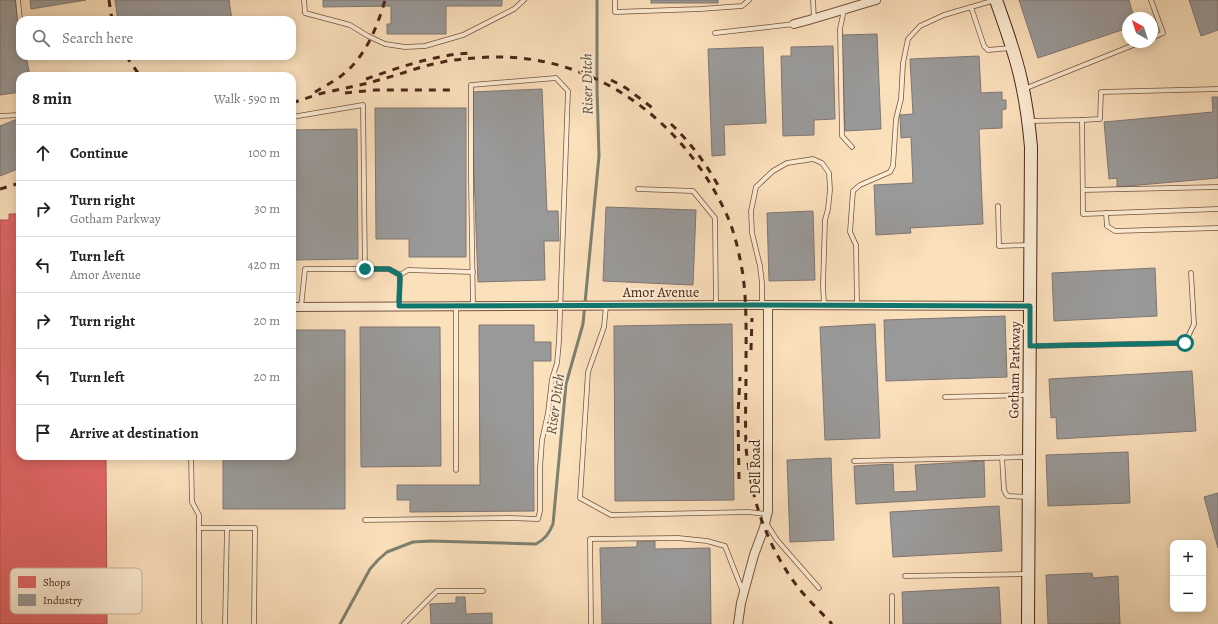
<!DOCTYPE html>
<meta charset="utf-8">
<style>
body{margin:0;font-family:Alegreya,serif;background:#f6f6f6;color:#202124}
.controls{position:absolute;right:12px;bottom:12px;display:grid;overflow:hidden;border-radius:8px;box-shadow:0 2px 10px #0003}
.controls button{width:36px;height:36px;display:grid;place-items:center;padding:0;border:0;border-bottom:1px solid #e0e0e0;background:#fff;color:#202124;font:20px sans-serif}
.compass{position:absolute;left:1122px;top:12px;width:36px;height:36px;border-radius:50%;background:#fff;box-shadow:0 2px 10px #0003;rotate:321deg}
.stop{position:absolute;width:12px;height:12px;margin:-9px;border:3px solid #0f766e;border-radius:50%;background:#fff}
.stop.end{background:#0f766e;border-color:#fff;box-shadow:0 1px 4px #0008}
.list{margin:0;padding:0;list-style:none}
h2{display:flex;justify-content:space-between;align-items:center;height:52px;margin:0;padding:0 16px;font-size:17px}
h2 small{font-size:13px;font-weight:400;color:#757577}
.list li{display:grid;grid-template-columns:26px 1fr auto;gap:12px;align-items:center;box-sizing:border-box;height:56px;padding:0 16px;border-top:1px solid #e0e0e0}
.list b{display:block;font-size:15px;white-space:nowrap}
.list p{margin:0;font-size:13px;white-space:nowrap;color:#757577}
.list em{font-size:13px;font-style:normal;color:#757577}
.icon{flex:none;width:22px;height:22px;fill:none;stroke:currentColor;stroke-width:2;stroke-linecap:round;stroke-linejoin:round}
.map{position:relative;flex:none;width:1218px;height:624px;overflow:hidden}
.search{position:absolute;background:#fff;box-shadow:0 2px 10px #0003;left:16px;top:16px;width:280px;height:44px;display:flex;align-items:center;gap:10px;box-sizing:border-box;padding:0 14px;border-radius:12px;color:#757577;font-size:15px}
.panel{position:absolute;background:#fff;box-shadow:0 2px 10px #0003;left:16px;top:72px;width:280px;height:388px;border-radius:12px}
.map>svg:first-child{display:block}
</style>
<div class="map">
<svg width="1218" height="624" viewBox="0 0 1218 624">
<rect width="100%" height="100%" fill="#fbe0bc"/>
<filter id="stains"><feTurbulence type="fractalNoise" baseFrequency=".005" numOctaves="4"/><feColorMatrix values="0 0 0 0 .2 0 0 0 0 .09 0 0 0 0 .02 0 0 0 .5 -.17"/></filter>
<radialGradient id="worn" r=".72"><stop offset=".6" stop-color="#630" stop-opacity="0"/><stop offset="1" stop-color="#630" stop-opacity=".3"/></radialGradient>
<path fill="#e06666" stroke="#b3534e" d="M9,214H20V456H106L107,624H0V220H9Z"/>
<g fill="#999" stroke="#817672">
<path d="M0,0H15L20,35V56H26L30,76H20V92L0,95Z"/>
<path d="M30,0H86L31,9Z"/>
<path d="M115,0H229L232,20H118Z"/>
<path d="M323,0H502V6H446V34H387V24H391V6L323,7Z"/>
<rect x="651" y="0" width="67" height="3"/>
<path d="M1019,0H1129L1134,18H1128V28L1038,58Z"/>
<path d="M1189,0H1218V30L1201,36Z"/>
<path d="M877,34L881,129L845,131L842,35Z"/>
<path d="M833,46L835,119L814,120V135L783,136L781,56H791V47Z"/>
<path d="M763,47L766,123L724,125L725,155L712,156L708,49Z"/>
<path d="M979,56L981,93L1002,92V100H1006V109L1002,110V128L979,129L983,224L910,228L911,233L876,235L874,185L913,183L911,137L901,138L900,115L913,114L910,59Z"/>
<path d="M542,89L547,211H558L559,241H544L545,280L478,282L471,92Z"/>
<path d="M1212,97H1218V178L1117,187V178L1109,179L1104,122L1213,112Z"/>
<path d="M375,108H466V257H409V239H376Z"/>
<path d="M20,118V168L0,176V126Z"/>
<path d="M357,129L358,259L292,260V130Z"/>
<path d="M606,207L696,210L693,285L603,281Z"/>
<path d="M813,211L815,280L769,281L767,213Z"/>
<path d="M1155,268L1157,316L1054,321L1052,273Z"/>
<path d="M1005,316L1007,377L886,381L884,320Z"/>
<path d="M732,324L734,500L615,501L614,326Z"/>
<path d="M875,324L880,438L825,440L820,327Z"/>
<path d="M479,325H534V342H551V361H533L534,511L410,512V500H397V485H480Z"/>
<path d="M360,327H440L441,466L361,467Z"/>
<path d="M292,330H345V509H223V456H292Z"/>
<path d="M1192,371L1196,431L1057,439L1056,417L1051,418L1049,379Z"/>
<path d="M1128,452L1130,503L1048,506L1046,455Z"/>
<path d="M831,458L834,540L790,542L787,460Z"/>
<path d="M984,461L985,497L856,504L854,466L893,464L894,492L917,491L915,465Z"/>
<path d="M1218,493V548L1204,497Z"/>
<path d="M999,506L1002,551L893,557L890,512Z"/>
<path d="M637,541H655V549L710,548L711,624H602L600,548L637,547Z"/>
<path d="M1092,573L1093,578L1118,576L1120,624H1048L1046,575Z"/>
<path d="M999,587L1001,624H903L902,592Z"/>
<path d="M456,597H465L466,614L492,613V624H431L430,604L456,603Z"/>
</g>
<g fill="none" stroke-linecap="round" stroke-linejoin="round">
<path stroke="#7d8170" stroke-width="3" d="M340,624L370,569L378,560L387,552L413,542L431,541L536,544C545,539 549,534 553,524L566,384L583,324L599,156L597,88V0"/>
<defs>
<g id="lane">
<path d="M18,0L20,20"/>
<path d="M304,0L305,13L350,25L368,36L385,44L405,47L425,46L463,35L514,9L524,0"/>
<path d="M615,0V12L700,9L742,6L749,0"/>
<path d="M813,0L814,19"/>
<path d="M1151,0L1163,33L1152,38"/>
<path d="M971,7L984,46L988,50L1010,48"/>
<path d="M844,10L840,29L842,136L852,147"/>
<path d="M715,33L794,24"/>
<path d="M1024,89L1141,42"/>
<path d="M0,116L20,115"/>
<path d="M292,117L363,105L365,269"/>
<path d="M1082,120L1100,119L1101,92L1218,89"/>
<path d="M1029,121L1082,120L1083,214L1218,209"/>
<path d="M638,189L693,191L715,218L716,305"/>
<path d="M1083,190L1218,187"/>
<path d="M998,206L999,246L1028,245"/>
<path d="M1106,213L1107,226L1115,231L1218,228"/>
<path d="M762,305V283L760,266L752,233L751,211L756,187L773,171L787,163L813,159L822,163L829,173L830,190L828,209L825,220L823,285L824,305"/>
<path d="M857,305L856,245L850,232L853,191L860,185L890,172L893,166L896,119L901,99L903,63L908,39L920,26L944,15L995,0"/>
<path d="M399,306L400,275L408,270L473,272"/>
<path d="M606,306L604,327L588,372L580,498L611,515L748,512L767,514"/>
<path d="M301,307L305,269H389L400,275"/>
<path d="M1032,346L1185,343L1194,324L1191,273"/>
<path d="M945,397L1029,395"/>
<path d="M191,456L192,502L199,515V624H200"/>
<path d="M1002,457L1004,490L1006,494L1008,496L1028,497"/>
<path d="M854,461L1028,457"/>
<path d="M456,470V306"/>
<path d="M365,520L509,518L538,519L540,511V468L542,440L548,413L552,379L557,363L559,341L568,91L556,78L471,85V180L473,306"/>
<path d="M766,523L777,540L819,588"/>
<path d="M199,528H255L254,624"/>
<path d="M905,576L1026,574"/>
<path d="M225,624L227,528"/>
<path d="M404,624L437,591H483"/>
<path d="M591,624L590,539L678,538L707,541L725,546L743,592"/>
<path d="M892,624V596"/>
</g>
<g id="street">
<path d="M794,24L809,20L876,0"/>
<path d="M292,307L746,305L1030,306"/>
<path d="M738,624L741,603L754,555L764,528L768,511V305"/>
</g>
<path id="secondary" d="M996,0C1005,26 1015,52 1021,80C1026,102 1029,124 1031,147L1028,624"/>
</defs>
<use href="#lane" stroke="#765440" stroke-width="5.5"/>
<use href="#street" stroke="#765440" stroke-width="10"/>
<use href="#secondary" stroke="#492617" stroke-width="14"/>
<use href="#lane" stroke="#fcebd3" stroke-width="4"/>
<use href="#street" stroke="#fcebd3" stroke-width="8"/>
<use href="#secondary" stroke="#fcebd3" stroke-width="12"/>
<g stroke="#492617" stroke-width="3" stroke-dasharray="7 7" stroke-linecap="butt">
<path d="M109,0L112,20"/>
<path d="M126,56L140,76"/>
<path d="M366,79C400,67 434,55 470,53"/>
<path d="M611,80L626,88L654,109"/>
<path d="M315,92C323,87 333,82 341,76C365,58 377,28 385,0"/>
<path d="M345,93L375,90H455"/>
<path d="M292,103C301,100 310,97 319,94C339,89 359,86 379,80C399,75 418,67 438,63C455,59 472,58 490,57C592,54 679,117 723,207C734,228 739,252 743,275C747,306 746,338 746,369C746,395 745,420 746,445C746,453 748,461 749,469C755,511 771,551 797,586C807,599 820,611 832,624"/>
<path d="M671,124C691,143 707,165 720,189"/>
<path d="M0,189L20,183"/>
<path d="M751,350L752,318"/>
<path d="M739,479L738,415L740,377"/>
</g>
</g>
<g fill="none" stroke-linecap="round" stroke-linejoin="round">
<path stroke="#0f766e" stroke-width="5" d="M365,269H389L400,275L399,306L746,305L1030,306V346L1185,343"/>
</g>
<g text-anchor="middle" stroke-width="4" stroke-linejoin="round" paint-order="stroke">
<g font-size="14" fill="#492617" stroke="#fcebd3">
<text x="661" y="297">Amor Avenue</text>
<text transform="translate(1014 370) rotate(-89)" y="5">Gotham Parkway</text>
<text transform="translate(755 467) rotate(-90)" y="5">Dell Road</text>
</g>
<g font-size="15" font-style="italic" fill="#5e4c3c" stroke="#fcebd3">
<text transform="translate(587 84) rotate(-91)" y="5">Riser Ditch</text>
<text transform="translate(555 404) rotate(-82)" y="5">Riser Ditch</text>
</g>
</g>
<rect x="10" y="568" width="132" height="46" rx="6" fill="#fcebd3" stroke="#c6b09b" stroke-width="1"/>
<rect x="18" y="576" width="18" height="12" fill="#e06666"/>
<rect x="18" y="594" width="18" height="12" fill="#999"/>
<g font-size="11" fill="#492617">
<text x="43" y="586">Shops</text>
<text x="43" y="604">Industry</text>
</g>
<rect width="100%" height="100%" filter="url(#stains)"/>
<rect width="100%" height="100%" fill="url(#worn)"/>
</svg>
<div class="controls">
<button>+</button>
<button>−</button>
</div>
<svg class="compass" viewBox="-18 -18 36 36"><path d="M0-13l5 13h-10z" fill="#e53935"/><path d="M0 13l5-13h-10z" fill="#757577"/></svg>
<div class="stop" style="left:1185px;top:343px"></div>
<div class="stop end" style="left:365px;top:269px"></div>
<div class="search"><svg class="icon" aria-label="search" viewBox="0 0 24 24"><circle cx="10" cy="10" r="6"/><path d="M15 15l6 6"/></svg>Search here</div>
<section class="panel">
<h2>8 min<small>Walk · 590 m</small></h2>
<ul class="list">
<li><svg class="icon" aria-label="ahead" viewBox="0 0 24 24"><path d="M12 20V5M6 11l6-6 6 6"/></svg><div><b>Continue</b></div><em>100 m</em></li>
<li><svg class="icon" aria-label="right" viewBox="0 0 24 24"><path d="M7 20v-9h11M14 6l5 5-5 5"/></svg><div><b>Turn right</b><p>Gotham Parkway</p></div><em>30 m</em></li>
<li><svg class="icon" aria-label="left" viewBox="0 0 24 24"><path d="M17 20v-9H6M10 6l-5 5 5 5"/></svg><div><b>Turn left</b><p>Amor Avenue</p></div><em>420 m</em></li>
<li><svg class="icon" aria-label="right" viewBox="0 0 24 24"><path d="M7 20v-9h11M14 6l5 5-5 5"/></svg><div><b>Turn right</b></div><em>20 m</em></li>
<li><svg class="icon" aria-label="left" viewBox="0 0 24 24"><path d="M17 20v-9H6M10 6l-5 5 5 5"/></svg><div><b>Turn left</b></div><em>20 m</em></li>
<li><svg class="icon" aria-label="arrive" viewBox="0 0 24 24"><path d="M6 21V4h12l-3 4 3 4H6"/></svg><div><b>Arrive at destination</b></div></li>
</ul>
</section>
</div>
